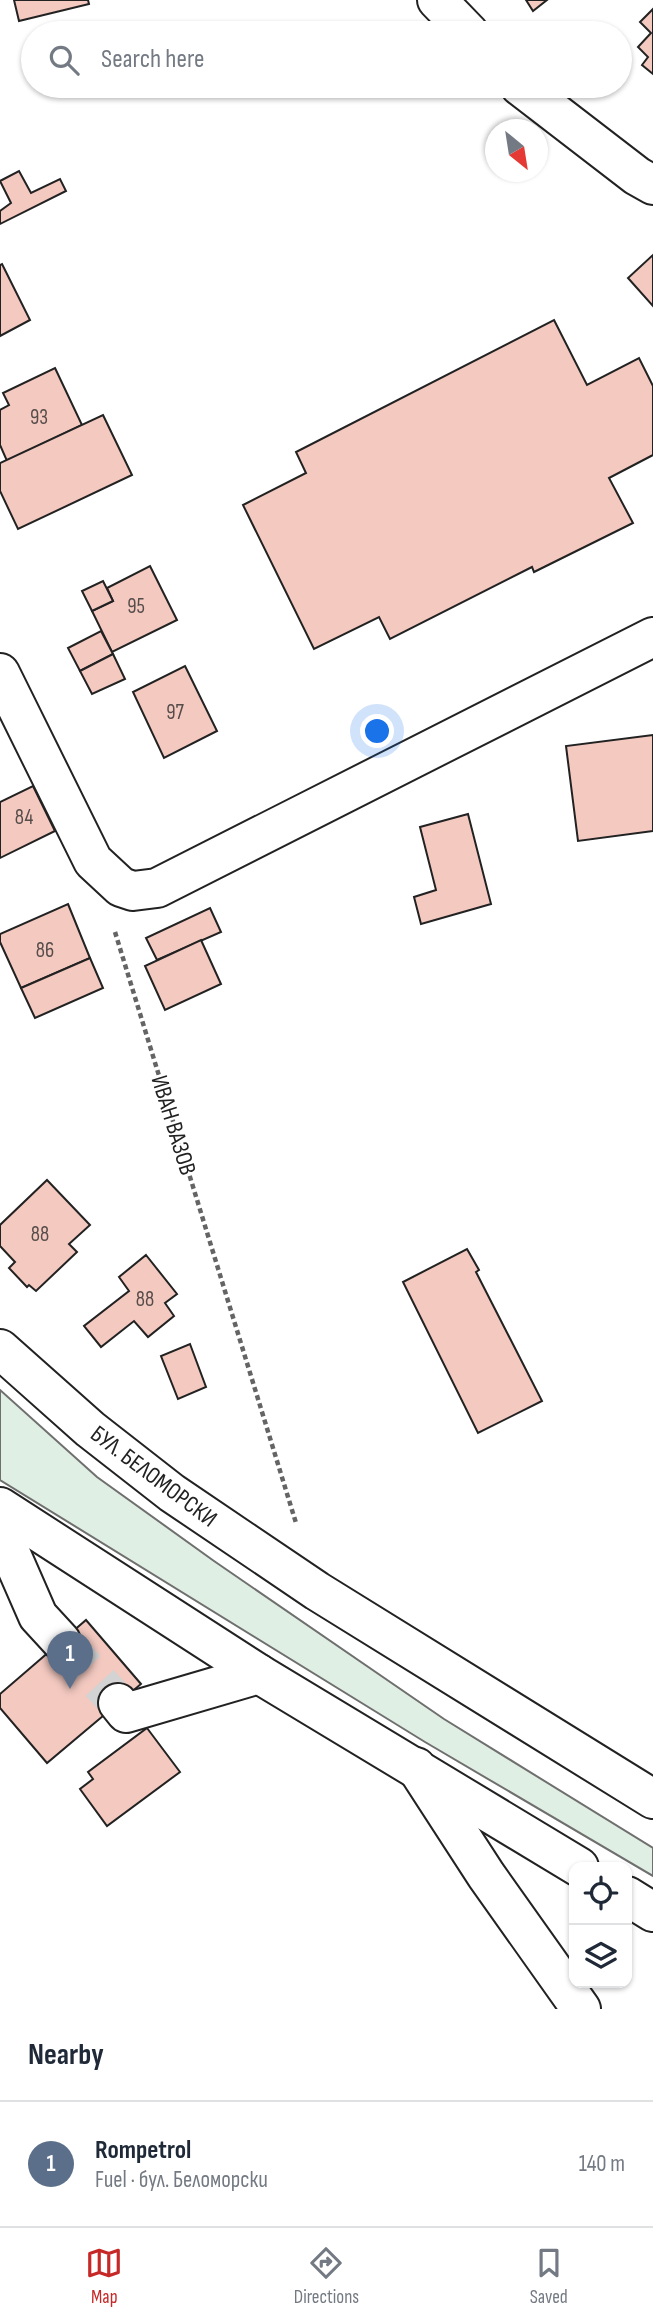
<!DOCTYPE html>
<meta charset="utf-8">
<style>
body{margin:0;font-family:"Sofia Sans Condensed",sans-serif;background:#f2f2f3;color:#1f2937}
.controls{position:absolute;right:21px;bottom:21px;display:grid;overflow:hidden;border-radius:14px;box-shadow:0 2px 5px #0004}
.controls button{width:63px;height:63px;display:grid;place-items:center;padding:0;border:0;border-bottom:2px solid #e0e1e3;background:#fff;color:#1f2937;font:35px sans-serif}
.compass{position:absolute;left:485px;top:119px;width:63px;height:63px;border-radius:50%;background:#fff;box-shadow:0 2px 5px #0004;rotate:150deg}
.you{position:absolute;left:378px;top:732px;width:24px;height:24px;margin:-18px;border:5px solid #fff;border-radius:50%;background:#1a73e8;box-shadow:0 0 0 10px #1a73e833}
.badge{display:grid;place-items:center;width:46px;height:46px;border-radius:50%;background:#c62828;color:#fff;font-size:23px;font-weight:700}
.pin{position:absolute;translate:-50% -58px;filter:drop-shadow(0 2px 4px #0008)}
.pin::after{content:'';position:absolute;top:37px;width:24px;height:21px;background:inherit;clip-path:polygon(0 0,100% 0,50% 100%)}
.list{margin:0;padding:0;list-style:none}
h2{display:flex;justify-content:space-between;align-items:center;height:91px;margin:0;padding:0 28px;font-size:30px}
h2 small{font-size:23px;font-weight:400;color:#747a83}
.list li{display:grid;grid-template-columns:46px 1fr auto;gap:21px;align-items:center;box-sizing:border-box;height:126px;padding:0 28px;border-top:2px solid #e0e1e3}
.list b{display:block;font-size:26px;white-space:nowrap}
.list p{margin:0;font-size:23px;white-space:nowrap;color:#747a83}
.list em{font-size:23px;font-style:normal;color:#747a83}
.icon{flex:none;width:38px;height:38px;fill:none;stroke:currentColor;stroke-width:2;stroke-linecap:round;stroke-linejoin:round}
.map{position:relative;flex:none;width:653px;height:2009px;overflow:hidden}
.search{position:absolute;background:#fff;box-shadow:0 2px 5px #0004;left:21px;right:21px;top:21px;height:77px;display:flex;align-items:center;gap:18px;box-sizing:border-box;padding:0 24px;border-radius:38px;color:#747a83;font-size:26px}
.sheet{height:217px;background:#fff}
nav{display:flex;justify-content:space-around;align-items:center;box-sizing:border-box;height:98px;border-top:2px solid #e0e1e3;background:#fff;font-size:19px;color:#747a83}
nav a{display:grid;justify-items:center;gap:4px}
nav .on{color:#c62828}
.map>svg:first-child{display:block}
</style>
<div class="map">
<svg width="653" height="2009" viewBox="0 0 653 2009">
<rect width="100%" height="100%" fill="#fff"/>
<path fill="#e0efe3" stroke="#6f6f6f" stroke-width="2" d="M0,1390L97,1477L214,1561L444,1719L653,1848V1876L425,1742L0,1480Z"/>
<g fill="#f3c9c0" stroke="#222" stroke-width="2">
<path d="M14,0H88L89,4L19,21Z"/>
<path d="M526,0H547L533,11Z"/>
<path d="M653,9V74L642,65L648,57L638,47L651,33L640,22Z"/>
<path d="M19,171L31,193L60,179L66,191L0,224V211L11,203L0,181Z"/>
<path d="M653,255V306L628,278Z"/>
<path d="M2,264L30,320L0,336V265Z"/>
<path d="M554,320L587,385L639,358L653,386V455L609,478L633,523L534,572L532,567L390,639L379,617L314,649L243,505L306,473L296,452Z"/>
<path d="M55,368L82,425L7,461L0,445V410L9,405L3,393Z"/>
<path d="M103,415L132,475L18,529L0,491V463Z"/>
<path d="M150,566L177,620L112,652L92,611L113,601L107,588Z"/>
<path d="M103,581L113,601L92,611L82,591Z"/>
<path d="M101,631L113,654L80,671L68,648Z"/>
<path d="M113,654L125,679L92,694L80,671Z"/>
<path d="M185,666L217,731L164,758L133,692Z"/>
<path d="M653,735V831L578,841L566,746Z"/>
<path d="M33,786L55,831L0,858V802Z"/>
<path d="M468,814L491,904L421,924L414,897L436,890L420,827Z"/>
<path d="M68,904L90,958L21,988L0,942V934Z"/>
<path d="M210,908L221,932L157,960L146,938Z"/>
<path d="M201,940L221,984L165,1010L145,966Z"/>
<path d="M90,958L103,988L35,1018L21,988Z"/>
<path d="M47,1180L90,1225L69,1244L77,1252L36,1291L29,1285L27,1287L9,1268L15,1262L0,1246V1225Z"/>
<path d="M467,1249L479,1270L476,1272L542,1401L478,1433L403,1282Z"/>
<path d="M146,1255L177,1294L165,1303L174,1316L148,1337L134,1321L101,1347L84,1326L129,1291L119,1277Z"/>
<path d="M190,1344L206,1387L178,1399L161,1356Z"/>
<path d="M86,1620L141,1684L47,1763L0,1708V1694Z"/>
<path d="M147,1728L180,1772L107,1826L80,1789L93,1779L88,1772Z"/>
</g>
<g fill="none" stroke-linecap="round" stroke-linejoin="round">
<path stroke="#d3d3d3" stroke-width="38" stroke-dasharray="38 19" stroke-linecap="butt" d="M61,1641L118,1703"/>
<defs>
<g id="minor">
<path d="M437,0L469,33"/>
<path d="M520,86L637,176L653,185"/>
<path d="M0,673L93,861L121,887L133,891L157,888L653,637"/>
<path d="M0,1529L38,1616L61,1641"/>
<path d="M118,1703L126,1713L259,1674"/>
<path d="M416,1767L486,1875L581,2009"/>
</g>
<g id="major">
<path d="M0,1349L90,1429L172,1493L317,1591L653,1799"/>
<path d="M0,1507L259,1674L579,1867"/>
<path d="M627,1896L653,1912"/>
</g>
</defs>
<use href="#minor" stroke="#222" stroke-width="42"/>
<use href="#major" stroke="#222" stroke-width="42"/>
<path stroke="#646464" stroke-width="4.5" stroke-dasharray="5 3.5" stroke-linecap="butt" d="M115,932L296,1523"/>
<use href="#minor" stroke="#fff" stroke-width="38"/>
<use href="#major" stroke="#fff" stroke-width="38"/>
</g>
<g text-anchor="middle" stroke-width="5" stroke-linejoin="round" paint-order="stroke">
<g font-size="21" fill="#564c4a">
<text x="39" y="424">93</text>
<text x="136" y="613">95</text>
<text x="175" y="719">97</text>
<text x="24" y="824">84</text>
<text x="45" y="957">86</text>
<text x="40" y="1241">88</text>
<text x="145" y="1306">88</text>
</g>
<g font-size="24" fill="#222" stroke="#fff">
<text transform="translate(174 1125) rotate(73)" y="8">ИВАН ВАЗОВ</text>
<text transform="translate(154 1476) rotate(37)" y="8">БУЛ. БЕЛОМОРСКИ</text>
</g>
</g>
</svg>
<div class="controls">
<button><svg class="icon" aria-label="locate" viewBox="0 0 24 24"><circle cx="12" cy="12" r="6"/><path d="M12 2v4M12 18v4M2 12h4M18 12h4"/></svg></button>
<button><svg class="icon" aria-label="layers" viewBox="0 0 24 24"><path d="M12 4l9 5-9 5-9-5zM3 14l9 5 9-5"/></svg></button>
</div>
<svg class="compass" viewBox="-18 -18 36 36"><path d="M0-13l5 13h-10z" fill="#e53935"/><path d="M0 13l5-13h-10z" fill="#747a83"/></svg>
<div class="you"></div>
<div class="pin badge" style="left:70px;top:1689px;background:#5c6f8a">1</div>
<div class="search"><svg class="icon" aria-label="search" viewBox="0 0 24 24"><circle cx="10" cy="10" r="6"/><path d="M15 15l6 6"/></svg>Search here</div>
</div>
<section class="sheet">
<h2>Nearby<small></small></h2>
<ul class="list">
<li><span class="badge" style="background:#5c6f8a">1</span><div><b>Rompetrol</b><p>Fuel · бул. Беломорски</p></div><em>140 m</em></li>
</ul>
</section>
<nav>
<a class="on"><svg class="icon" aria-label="map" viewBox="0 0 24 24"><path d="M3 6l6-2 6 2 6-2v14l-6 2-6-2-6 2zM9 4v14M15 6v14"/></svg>Map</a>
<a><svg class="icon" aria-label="directions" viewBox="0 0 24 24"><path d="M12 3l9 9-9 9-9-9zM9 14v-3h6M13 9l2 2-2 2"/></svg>Directions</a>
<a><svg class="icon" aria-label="saved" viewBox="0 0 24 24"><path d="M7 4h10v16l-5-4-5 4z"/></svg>Saved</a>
</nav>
